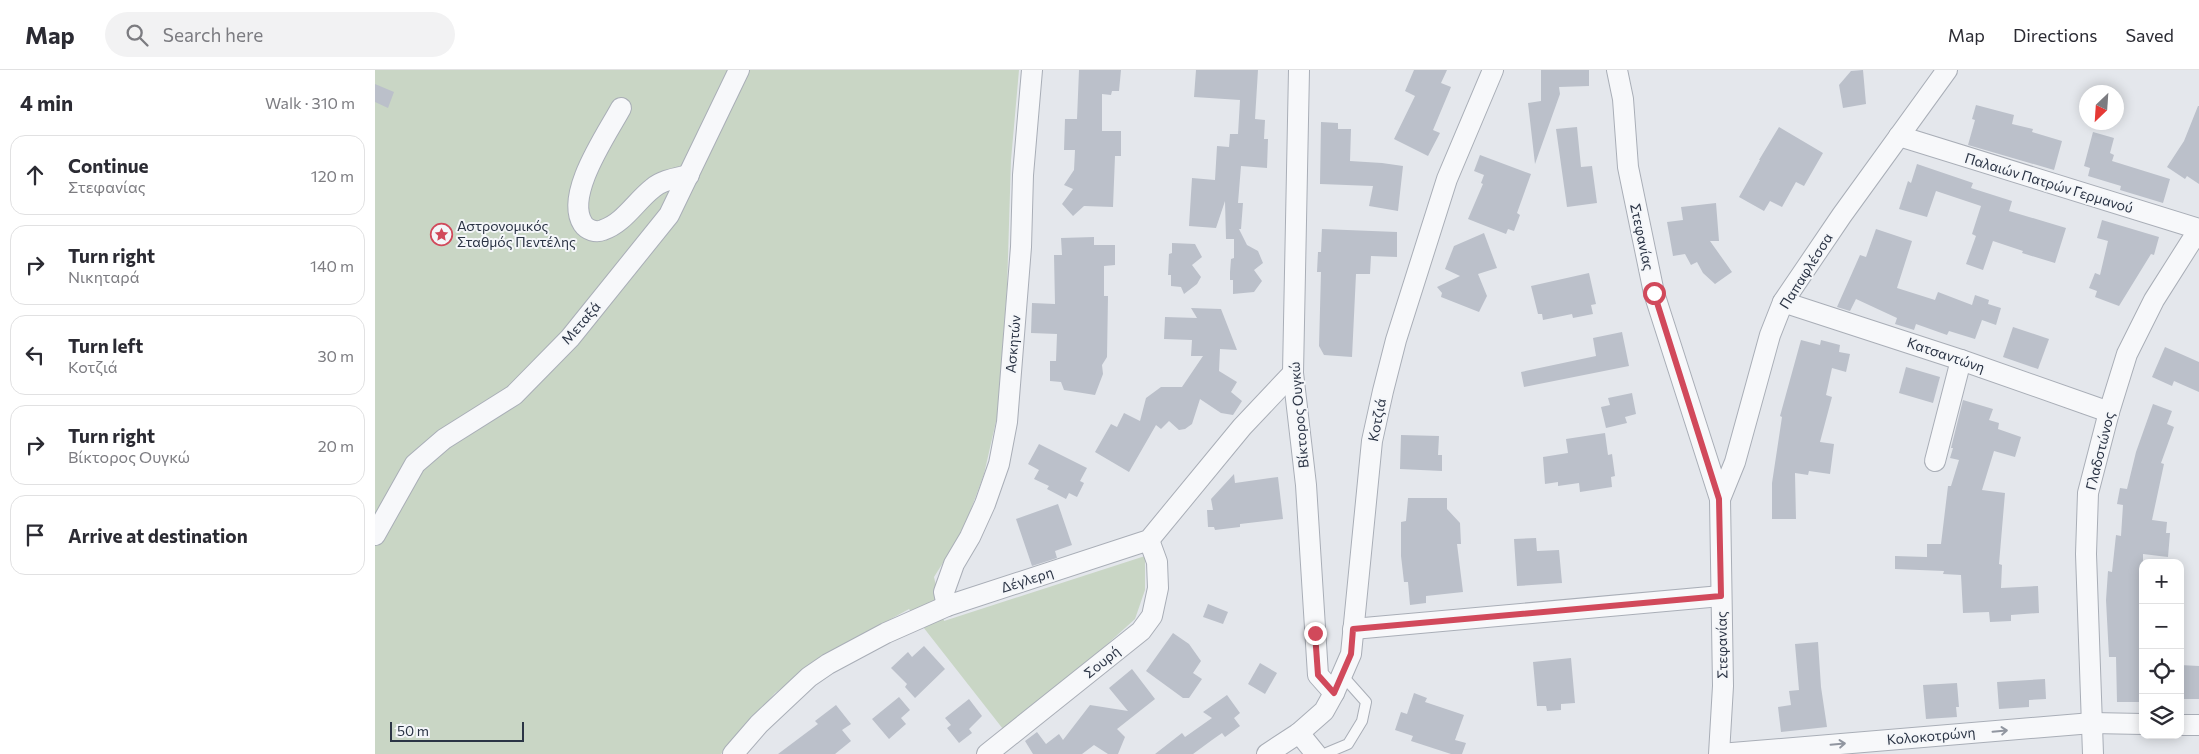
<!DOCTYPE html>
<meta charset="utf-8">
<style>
body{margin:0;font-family:Commissioner,sans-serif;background:#f2f2f3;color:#2b2b33}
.controls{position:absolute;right:15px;bottom:15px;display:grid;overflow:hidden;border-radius:10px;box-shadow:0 2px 12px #0003}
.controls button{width:45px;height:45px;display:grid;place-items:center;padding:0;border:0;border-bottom:1px solid #e1e1e2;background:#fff;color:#2b2b33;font:25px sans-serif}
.compass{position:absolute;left:1704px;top:15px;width:45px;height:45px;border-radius:50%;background:#fff;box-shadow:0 2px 12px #0003;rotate:205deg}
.scale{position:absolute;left:15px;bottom:12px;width:134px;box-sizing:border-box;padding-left:5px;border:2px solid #2b3445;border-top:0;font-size:14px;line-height:18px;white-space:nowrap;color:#2b3445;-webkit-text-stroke:4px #f4f6f9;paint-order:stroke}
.stop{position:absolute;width:15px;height:15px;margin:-11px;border:4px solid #d1495b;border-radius:50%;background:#fff}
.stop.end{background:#d1495b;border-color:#fff;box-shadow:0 1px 5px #0008}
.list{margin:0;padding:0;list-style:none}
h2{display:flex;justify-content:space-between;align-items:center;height:65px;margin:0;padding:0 20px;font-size:21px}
h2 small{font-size:16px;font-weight:400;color:#7c7c81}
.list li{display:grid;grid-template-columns:32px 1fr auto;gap:15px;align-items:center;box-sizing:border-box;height:80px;margin:0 10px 10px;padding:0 10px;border:1px solid #e1e1e2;border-radius:15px}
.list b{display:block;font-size:19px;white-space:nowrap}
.list p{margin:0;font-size:16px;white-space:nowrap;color:#7c7c81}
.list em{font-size:16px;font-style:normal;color:#7c7c81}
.icon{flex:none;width:28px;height:28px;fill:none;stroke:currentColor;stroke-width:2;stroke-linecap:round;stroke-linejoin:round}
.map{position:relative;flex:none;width:1824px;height:684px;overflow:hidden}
header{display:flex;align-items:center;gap:30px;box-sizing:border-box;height:70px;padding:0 25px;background:#fff;border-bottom:1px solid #e1e1e2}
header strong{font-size:24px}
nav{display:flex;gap:28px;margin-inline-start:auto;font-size:18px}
.search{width:350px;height:45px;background:#f2f2f3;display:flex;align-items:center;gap:12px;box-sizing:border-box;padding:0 18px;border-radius:28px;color:#7c7c81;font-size:19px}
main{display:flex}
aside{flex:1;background:#fff}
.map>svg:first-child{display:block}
</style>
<header>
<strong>Map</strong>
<div class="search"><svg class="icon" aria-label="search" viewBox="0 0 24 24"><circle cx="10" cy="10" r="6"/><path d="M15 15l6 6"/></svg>Search here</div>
<nav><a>Map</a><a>Directions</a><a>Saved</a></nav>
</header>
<main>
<aside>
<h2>4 min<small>Walk · 310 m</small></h2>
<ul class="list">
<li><svg class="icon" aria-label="ahead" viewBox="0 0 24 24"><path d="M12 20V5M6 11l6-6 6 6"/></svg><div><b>Continue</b><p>Στεφανίας</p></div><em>120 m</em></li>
<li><svg class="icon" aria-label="right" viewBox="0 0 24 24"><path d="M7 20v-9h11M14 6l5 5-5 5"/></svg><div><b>Turn right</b><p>Νικηταρά</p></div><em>140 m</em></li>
<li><svg class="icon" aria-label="left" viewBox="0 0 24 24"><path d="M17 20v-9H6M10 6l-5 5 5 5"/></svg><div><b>Turn left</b><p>Κοτζιά</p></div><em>30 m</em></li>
<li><svg class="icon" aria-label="right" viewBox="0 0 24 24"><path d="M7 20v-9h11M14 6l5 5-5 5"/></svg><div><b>Turn right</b><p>Βίκτορος Ουγκώ</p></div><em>20 m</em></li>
<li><svg class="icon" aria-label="arrive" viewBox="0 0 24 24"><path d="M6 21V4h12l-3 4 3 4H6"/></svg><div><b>Arrive at destination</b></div></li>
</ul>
</aside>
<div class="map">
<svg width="1824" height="684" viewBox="0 0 1824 684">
<rect width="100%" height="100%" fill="#e4e7ec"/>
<path fill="#c9d6c5" d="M0,0H644L636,90L632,218L622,347L609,404L588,461L559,507L569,551L770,486V520L760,549L728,578L628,659L534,539L458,581L400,623L346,684H0Z"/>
<g fill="#bbc0ca">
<path d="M704,0H746L744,21H737L736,25L727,24V61H746V86H740L738,137L709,136L698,146L687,134L698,119L689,115L699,100L700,80H689L690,49H702Z"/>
<path d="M821,0H883L880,49L890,50L889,69H893L892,98L866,96L863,133H868L866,159H864L872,175L883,181L888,193L879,200L887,211L879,222L858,224V210H855V202L856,189L859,188V169H851L850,131L841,158L814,156L817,108L840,110L842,76L854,77L855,64H863L865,30L819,27Z"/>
<path d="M1039,0H1072L1066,13L1076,17L1058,60L1065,63L1053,86L1019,69L1040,26L1030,21Z"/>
<path d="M1166,0H1214V16L1184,17L1185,24L1160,94L1153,33L1166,31Z"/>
<path d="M1488,0L1491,34L1468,38L1464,15L1476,1Z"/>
<path d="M0,14L19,22L13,38L0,32Z"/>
<path d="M1601,35L1639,45L1637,54L1658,59L1657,62L1687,71L1679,100L1593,75L1600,50L1597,49Z"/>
<path d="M1823,36H1824V114L1812,106L1810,109L1792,97L1809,71Z"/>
<path d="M946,52L963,53V59H976L975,91L1007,93L1028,96L1023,141L994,136L998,116L945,114Z"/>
<path d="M1202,57L1206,97L1217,96L1222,133L1192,137L1181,59Z"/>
<path d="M1404,57L1448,83L1429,116L1421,112L1407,137L1395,131L1389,141L1364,127L1385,90H1384Z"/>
<path d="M1718,62L1739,68L1735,83L1739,85L1737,91L1795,109L1788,133L1745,120L1746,116L1713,106L1715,98L1709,96Z"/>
<path d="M1105,85L1156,104L1142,143L1145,145L1139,161L1133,159L1131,164L1093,149L1108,114L1106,113L1109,105L1099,101Z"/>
<path d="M1542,94L1598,113L1596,118L1637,131L1634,141L1691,158L1680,193L1647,183L1648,181L1618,171L1608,200L1591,194L1601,166L1597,164L1606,136L1561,121L1552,147L1524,139L1533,111L1536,113Z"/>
<path d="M1341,133L1344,171H1335L1357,202L1340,214L1328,203L1322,192L1316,195L1310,184L1298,186L1292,152L1308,150L1306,137Z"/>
<path d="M1727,150L1784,167L1779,185L1776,184L1744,236L1720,227L1722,221L1714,218L1720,203L1725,205L1733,171L1722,168Z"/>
<path d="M947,159L1022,162V187L996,186L995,204H981L977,287L949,285L944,276L946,202H942L943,182H946Z"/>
<path d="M1501,159L1537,171L1522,218L1560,230L1563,222L1597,235L1600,225L1614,230L1613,234L1626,238L1621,255L1607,250L1600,269L1574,261L1572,265L1541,254L1539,260L1520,254L1522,248L1481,229L1475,241L1462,237L1485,185L1491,187Z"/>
<path d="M1109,163L1122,198L1103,204L1112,226L1104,242L1066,227L1067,223L1062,217L1085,206L1070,199L1079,176Z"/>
<path d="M719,167V175H740V195L729,196V226H733L732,287L727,295L728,304L720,325L689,320L686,312L675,311V291H681L682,264L656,263L657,233L680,234L679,185H687L686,168Z"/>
<path d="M797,173L820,174L827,187L817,195L826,207L822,214L809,224L806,217L796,216V205H793L794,184L797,183Z"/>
<path d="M1214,203L1221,234L1216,235L1218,244L1198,248L1197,244L1168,250L1167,244H1163L1156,216Z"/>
<path d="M816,238L846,239L862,280L845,279L844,301L862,312L856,322L867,331L858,345L846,343L825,329L817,354L810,359L804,360L794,351L786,359L781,355L754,402L720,382L736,354L742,357L749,343L765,351L771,328L786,317H807L828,286H816L817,270L789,269L790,247L822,248Z"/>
<path d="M1638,257L1674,269L1663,299L1628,287Z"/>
<path d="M1247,262L1254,296L1149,317L1146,302L1221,286L1218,268Z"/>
<path d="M1426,270L1445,275L1446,270L1465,275L1464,282L1475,284L1471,302L1457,298L1451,325L1457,327L1445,372L1459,374L1455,404L1434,401L1433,405L1420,403L1421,449H1397V413L1407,347L1405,346Z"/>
<path d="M1790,277L1824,292V322L1799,311L1797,316L1777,307Z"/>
<path d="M1531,297L1565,307L1558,333L1524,323Z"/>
<path d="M1257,323L1261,344L1250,347L1252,353L1231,358L1226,337L1235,335L1233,328Z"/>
<path d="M1588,330L1618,339L1614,350L1624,353L1623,359L1646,367L1640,387L1619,381L1607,420L1630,423L1624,494L1627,495L1626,518L1663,516L1664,543L1636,545V551L1615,552L1614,542L1588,543L1586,505L1568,504L1569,501L1520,499V486L1552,487V474H1566L1573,416H1576L1584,390L1575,388L1578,378H1576Z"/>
<path d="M1778,334L1797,341L1792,354L1799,357L1786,393L1789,394L1777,450L1792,452L1791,463H1795L1793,487L1768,484V632H1742L1741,587H1734L1731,530L1733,501L1737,502L1741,465L1746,466L1748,435L1742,434L1745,418L1752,419L1761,382Z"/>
<path d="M1230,363L1233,385L1237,384L1240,406L1236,407L1237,417L1205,422L1204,413L1183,416V412L1170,414L1168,387L1193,383L1191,369Z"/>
<path d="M1026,365L1064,366L1063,385H1067V401L1025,399Z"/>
<path d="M664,374L712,398L705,411L709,413L702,427L694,423L691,429L672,419L674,416L659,409L664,400L653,394Z"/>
<path d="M859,404L860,413L903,407L908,449L865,454V457L840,460L839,457H833L832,440H838L836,429Z"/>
<path d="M1033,428H1072V439L1085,453L1086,474H1082L1088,522L1051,526V533L1035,535L1033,512H1029L1026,486V452L1031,451Z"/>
<path d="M683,434L697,475L680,481L682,488L657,496L641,449Z"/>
<path d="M1161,468L1162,481L1184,480L1187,513L1142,516L1139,469Z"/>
<path d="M833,534L853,542L848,554L828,547Z"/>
<path d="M798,563L814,574L826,591L818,603L827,609L814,628H808L771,601Z"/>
<path d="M1443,572L1446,617L1452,657L1406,662L1403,637L1416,635L1414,621L1424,620L1420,574Z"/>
<path d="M549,576L570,599L540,628L530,617L532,614L516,598L533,582L537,587Z"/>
<path d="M1196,588L1200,633L1186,634V640L1172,641L1171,636H1162L1158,592Z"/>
<path d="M885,593L902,603L890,624L873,614Z"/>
<path d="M1805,595L1824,596V629H1805Z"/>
<path d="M757,599L780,629L742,659L750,667L743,684H733L719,675L707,684H658L650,671L662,662L671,674L684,664L688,670L715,635L753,641L734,618Z"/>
<path d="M1670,609L1671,629L1654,630V637L1624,639L1622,612Z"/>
<path d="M1582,613L1584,637H1581L1582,647L1551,649L1548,615Z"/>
<path d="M1039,623L1052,628L1050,632L1089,645L1080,670L1091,673L1087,684H1076L1036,671L1038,666L1020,660L1026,642L1032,644Z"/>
<path d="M852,625L865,643L859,648L865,656L850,667L847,663L837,670L818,684H780L807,663L810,667L837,648L828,642Z"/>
<path d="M524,627L535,640L526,648L531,654L514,669L497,649Z"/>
<path d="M594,629L607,646L594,659L597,663L584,673L572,658L576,655L570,648Z"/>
<path d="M461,635L476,654L467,660L476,671L460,684H403L443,654L440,651Z"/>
</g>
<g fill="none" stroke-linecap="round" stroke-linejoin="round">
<defs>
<path id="service" d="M949,684L973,674L987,651L991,632L967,605"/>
<g id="minor">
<path d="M924,0L918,303L931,415L943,605L959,623"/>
<path d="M1242,0L1248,29L1253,97L1279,223L1345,429L1348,616L1344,684"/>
<path d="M246,38C232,64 189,125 208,154C212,160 221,163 228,160C249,153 261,131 278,118C287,110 302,108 314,105"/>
<path d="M1524,66L1824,159"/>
<path d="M1408,232L1586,290L1734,342"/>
<path d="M1560,391L1586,290"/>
<path d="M1345,429L1360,392L1395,265L1408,232L1467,145L1572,0"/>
<path d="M0,465L40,394L69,369L139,325L195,268L294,145L364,0"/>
<path d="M572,536L569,522L579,494L595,467L610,434L624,394L632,352L646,177L648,105L657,0"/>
<path d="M978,559L1346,526"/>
<path d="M1805,655H1824"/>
<path d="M924,663L941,684"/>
<path d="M358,684L384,654L434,607L453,594L511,563L572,536L774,470L867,357L918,303"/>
<path d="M612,684L766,561L777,546L783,518L782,492L774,470"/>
<path d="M892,684L924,663L949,641L959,623L976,584L997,371L1008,321L1021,270L1072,109L1118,0"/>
<path d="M1345,684L1717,653L1768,654"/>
<path d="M1718,684L1711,484L1713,423L1734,342L1752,284L1779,230L1824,159"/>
</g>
</defs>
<use href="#service" stroke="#a9aeb7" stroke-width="12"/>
<use href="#minor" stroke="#a9aeb7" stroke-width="22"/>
<use href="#service" stroke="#f7f8fa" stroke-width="10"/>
<use href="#minor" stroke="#f7f8fa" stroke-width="20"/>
</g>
<defs><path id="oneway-shaft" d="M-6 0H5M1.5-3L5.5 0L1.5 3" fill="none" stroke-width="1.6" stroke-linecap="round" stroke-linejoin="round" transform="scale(1.25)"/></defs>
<g stroke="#9196a0">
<use href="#oneway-shaft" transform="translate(1625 661) rotate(-5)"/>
<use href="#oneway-shaft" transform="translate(1463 674) rotate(-5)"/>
</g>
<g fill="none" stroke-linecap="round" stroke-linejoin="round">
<path stroke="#d1495b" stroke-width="6" d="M940,563L943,605L959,623L976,584L978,559L1346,526L1344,429L1279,223"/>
</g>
<defs>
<symbol id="sight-ring" viewBox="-11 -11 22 22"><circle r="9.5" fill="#f4f6f9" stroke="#d1495b" stroke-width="1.5"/><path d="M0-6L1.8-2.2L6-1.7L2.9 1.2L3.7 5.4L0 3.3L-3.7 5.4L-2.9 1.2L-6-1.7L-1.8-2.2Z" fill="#d1495b"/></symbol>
</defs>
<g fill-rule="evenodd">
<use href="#sight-ring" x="54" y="152" width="25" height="25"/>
</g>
<g text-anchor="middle" stroke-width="4" stroke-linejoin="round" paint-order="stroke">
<g font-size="14" fill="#2b3445" stroke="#f4f6f9">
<text transform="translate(1674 113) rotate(17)" y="5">Παλαιών Πατρών Γερμανού</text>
<text transform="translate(1267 167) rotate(78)" y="5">Στεφανίας</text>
<text transform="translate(1431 201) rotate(-58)" y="5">Παπαφλέσσα</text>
<text transform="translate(206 253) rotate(-49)" y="5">Μεταξά</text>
<text transform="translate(638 274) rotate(-85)" y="5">Ασκητών</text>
<text transform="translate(1571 285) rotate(19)" y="5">Κατσαντώνη</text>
<text transform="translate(924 345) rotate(-95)" y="5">Βίκτορος Ουγκώ</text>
<text transform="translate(1002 350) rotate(-79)" y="5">Κοτζιά</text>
<text transform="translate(1725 381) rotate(-76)" y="5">Γλαδστώνος</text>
<text transform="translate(652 510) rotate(-18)" y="5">Δέγλερη</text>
<text transform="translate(1347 575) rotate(-91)" y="5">Στεφανίας</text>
<text transform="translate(727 592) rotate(-39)" y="5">Σουρή</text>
<text transform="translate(1556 666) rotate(-5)" y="5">Κολοκοτρώνη</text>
</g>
<g font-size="14" fill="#2b3445" stroke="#f4f6f9" text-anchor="start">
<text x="82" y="161">Αστρονομικός<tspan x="82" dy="16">Σταθμός Πεντέλης</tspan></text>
</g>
</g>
</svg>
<div class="controls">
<button>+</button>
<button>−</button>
<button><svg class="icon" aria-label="locate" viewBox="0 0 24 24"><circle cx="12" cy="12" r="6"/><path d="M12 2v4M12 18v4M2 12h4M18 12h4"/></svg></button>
<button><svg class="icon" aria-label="layers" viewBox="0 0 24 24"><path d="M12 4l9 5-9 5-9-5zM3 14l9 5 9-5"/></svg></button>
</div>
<svg class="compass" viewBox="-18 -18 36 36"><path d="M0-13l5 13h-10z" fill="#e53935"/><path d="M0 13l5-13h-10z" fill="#7c7c81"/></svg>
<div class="scale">50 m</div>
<div class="stop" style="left:1279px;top:223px"></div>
<div class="stop end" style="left:940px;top:563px"></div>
</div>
</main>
